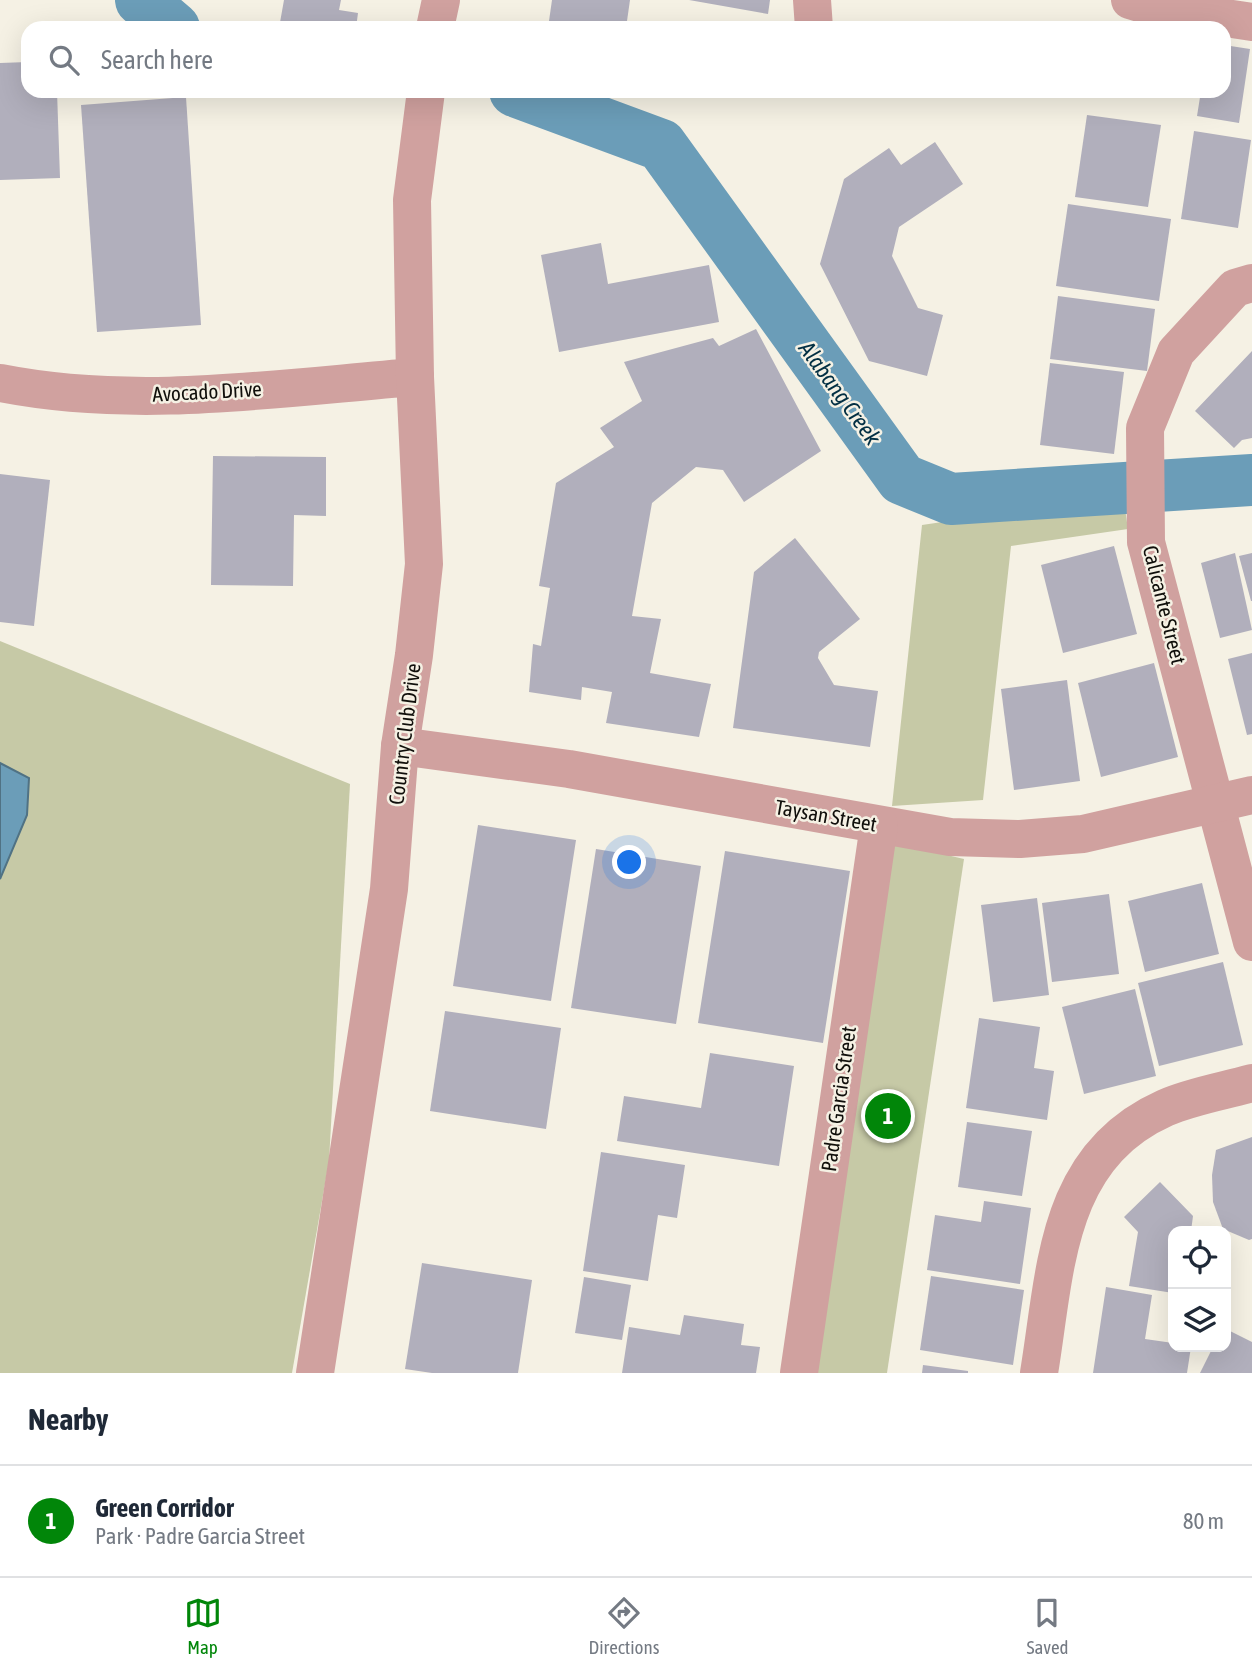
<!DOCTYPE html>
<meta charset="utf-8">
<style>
body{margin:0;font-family:"Asap Condensed",sans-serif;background:#f2f2f3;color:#1f2937}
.controls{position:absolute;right:21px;bottom:21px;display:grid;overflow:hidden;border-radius:14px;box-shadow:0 7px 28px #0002}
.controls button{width:63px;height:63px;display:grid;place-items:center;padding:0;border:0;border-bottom:2px solid #e0e1e3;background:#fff;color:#1f2937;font:35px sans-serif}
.you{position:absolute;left:630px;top:863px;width:24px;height:24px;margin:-18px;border:5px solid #fff;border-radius:50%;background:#1a73e8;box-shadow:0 0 0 10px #1a73e833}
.badge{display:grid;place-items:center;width:46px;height:46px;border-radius:50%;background:#018609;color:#fff;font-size:23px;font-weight:700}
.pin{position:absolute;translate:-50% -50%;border:4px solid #fff;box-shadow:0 2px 7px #0006}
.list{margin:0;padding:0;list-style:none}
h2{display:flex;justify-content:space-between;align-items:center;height:91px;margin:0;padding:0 28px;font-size:30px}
h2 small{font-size:23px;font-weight:400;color:#747a83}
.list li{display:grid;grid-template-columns:46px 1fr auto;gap:21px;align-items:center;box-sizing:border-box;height:112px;padding:0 28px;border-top:2px solid #e0e1e3}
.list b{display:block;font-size:26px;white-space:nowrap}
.list p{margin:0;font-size:23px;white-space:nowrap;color:#747a83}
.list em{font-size:23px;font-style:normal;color:#747a83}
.icon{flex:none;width:38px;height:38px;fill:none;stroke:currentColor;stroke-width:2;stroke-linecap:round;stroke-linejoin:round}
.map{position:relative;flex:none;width:1252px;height:1373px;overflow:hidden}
.search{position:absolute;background:#fff;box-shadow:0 7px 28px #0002;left:21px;right:21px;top:21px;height:77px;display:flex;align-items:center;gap:18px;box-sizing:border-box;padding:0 24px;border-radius:21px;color:#747a83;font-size:26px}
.sheet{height:203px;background:#fff}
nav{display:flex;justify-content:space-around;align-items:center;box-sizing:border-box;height:98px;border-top:2px solid #e0e1e3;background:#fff;font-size:19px;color:#747a83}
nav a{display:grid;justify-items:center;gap:4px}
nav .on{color:#018609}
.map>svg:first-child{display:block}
</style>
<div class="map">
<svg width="1252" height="1373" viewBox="0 0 1252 1373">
<rect width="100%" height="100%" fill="#f5f1e4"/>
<g fill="#c6c9a6">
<path d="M1123,495L1128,529L1011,546L983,800L892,806L922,525Z"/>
<path d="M0,641L350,784L329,1161L292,1373H0Z"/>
<path d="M891,842L964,859L887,1373H812Z"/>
</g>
<path fill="#6b9db8" stroke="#507284" stroke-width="2" d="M0,763L29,778L27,815L0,879Z"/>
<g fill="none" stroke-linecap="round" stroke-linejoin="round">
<g stroke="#6b9db8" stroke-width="52">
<path d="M141,0L174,28"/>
<path d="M515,91L661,145L902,479L951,499L1252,480"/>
</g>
</g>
<g fill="#b1afbc">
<path d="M284,0H341L339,10L358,13L356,28H279Z"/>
<path d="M552,0H630L626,28H548Z"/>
<path d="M689,0H770L768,14Z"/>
<path d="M1224,45L1250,49L1239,123L1197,116L1201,91H1224Z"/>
<path d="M28,62V91H57L60,178L0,180V63Z"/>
<path d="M186,97L201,325L97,332L81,105Z"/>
<path d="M1087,115L1161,125L1148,207L1075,197Z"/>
<path d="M1194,131L1251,140L1238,228L1181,219Z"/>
<path d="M935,142L963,184L899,227L892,256L918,308L943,315L927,376L869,361L820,264L844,179L889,148L901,165Z"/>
<path d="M1068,204L1171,219L1159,301L1056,286Z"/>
<path d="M601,243L608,284L709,265L719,322L559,352L541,255Z"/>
<path d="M1058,296L1155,309L1147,371L1050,359Z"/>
<path d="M756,329L821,451L744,502L723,470L696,467L652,503L632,616L661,619L650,673L711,684L699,737L606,723L612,692L582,687L581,700L529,692L533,644L541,646L550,588L539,586L556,483L614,447L600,428L642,401L624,362L713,338L719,346Z"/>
<path d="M1252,351V438L1242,440L1234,448L1195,411Z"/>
<path d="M1050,363L1124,372L1114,454L1040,445Z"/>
<path d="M213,456L326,457V516L294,515L293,586L211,585Z"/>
<path d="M0,474L50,480L34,626L0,622Z"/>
<path d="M795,538L860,619L819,652L818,658L834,685L878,691L870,747L733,728L754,572Z"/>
<path d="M1114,546L1137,634L1063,653L1041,565Z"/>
<path d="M1235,553L1252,630L1220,638L1201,563Z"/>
<path d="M1252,553V601H1251L1239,556Z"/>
<path d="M1252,653V734L1247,735L1228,659Z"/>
<path d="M1154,663L1178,757L1101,777L1078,683Z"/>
<path d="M1067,680L1080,781L1014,790L1001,689Z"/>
<path d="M478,825L576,840L551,1001L453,986Z"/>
<path d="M596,849L701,866L676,1024L571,1008Z"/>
<path d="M725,851L850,871L823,1043L698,1023Z"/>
<path d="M1202,883L1219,954L1145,972L1128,901Z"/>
<path d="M1109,894L1119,974L1052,982L1042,903Z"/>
<path d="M1037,898L1049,995L993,1002L981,905Z"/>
<path d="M1223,962L1243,1045L1159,1066L1138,983Z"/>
<path d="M1135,989L1156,1076L1084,1094L1062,1007Z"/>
<path d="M445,1011L561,1028L546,1129L430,1111Z"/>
<path d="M979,1018L1040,1027L1034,1068L1054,1071L1047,1120L966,1108Z"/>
<path d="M710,1053L794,1066L779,1166L617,1141L624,1096L701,1108Z"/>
<path d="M967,1122L1032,1131L1022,1196L958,1187Z"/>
<path d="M1252,1137V1239L1249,1240L1223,1229L1213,1202L1212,1175L1216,1150Z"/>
<path d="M601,1152L685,1165L677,1218L658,1215L648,1281L583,1271Z"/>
<path d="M1160,1182L1193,1216L1191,1231H1173V1293L1129,1286L1138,1232L1124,1217Z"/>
<path d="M984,1201L1031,1208L1020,1284L927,1270L935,1215L981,1222Z"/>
<path d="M422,1263L532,1280L518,1373H432L405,1369Z"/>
<path d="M931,1276L1024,1290L1013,1365L920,1350Z"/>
<path d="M584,1277L631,1285L622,1340L575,1333Z"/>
<path d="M1106,1287L1152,1295L1145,1339L1173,1343V1347H1191L1187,1373H1093Z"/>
<path d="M684,1315L744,1324L741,1345L760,1347L756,1373H622L629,1327L680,1335Z"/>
<path d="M1226,1329L1252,1342V1373H1200L1213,1347H1226Z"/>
<path d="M923,1365L968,1371V1373H922Z"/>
</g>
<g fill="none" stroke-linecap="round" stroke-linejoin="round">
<g stroke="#d0a19f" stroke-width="38">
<path d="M812,0L814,28"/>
<path d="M1130,0L1153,7L1252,22"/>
<path d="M435,28L441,0"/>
<path d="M1252,283L1235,288L1176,352L1145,428L1146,542L1252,942"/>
<path d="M0,383C136,410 278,388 415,377"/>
<path d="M400,746L569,769L950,837L1020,839L1083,834L1252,795"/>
<path d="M315,1373L389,889L400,746L414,655L424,564L415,377L412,200L426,91"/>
<path d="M799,1373L879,825"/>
<path d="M1039,1373C1056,1270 1055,1157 1165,1108C1192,1096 1224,1091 1252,1083"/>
</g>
</g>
<g text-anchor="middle" stroke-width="5" stroke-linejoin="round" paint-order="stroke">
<g font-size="21" fill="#100f0b" stroke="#f5f1e4">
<text transform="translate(207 392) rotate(-3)" y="7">Avocado Drive</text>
<text transform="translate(1164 605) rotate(76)" y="7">Calicante Street</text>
<text transform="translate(405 734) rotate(-83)" y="7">Country Club Drive</text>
<text transform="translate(826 816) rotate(10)" y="7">Taysan Street</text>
<text transform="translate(839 1099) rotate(-82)" y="7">Padre Garcia Street</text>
</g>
<g font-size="23" font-style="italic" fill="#022f43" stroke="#f5f1e4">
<text transform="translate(840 393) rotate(54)" y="8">Alabang Creek</text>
</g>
</g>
</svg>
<div class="controls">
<button><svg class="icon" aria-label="locate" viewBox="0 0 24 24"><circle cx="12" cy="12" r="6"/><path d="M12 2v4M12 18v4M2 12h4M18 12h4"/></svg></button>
<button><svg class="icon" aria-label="layers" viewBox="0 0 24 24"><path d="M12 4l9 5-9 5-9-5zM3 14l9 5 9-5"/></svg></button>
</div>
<div class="you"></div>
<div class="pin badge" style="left:888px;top:1116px">1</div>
<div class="search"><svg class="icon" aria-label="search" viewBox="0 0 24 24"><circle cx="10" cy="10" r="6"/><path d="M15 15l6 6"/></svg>Search here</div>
</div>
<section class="sheet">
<h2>Nearby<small></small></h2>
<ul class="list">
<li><span class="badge">1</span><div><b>Green Corridor</b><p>Park · Padre Garcia Street</p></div><em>80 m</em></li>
</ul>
</section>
<nav>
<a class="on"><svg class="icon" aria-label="map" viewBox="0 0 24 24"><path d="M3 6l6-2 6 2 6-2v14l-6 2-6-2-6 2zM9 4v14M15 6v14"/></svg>Map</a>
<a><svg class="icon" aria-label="directions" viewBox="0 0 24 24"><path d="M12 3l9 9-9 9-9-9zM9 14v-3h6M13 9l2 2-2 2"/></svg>Directions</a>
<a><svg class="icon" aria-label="saved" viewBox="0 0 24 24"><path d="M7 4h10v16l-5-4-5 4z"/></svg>Saved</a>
</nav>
